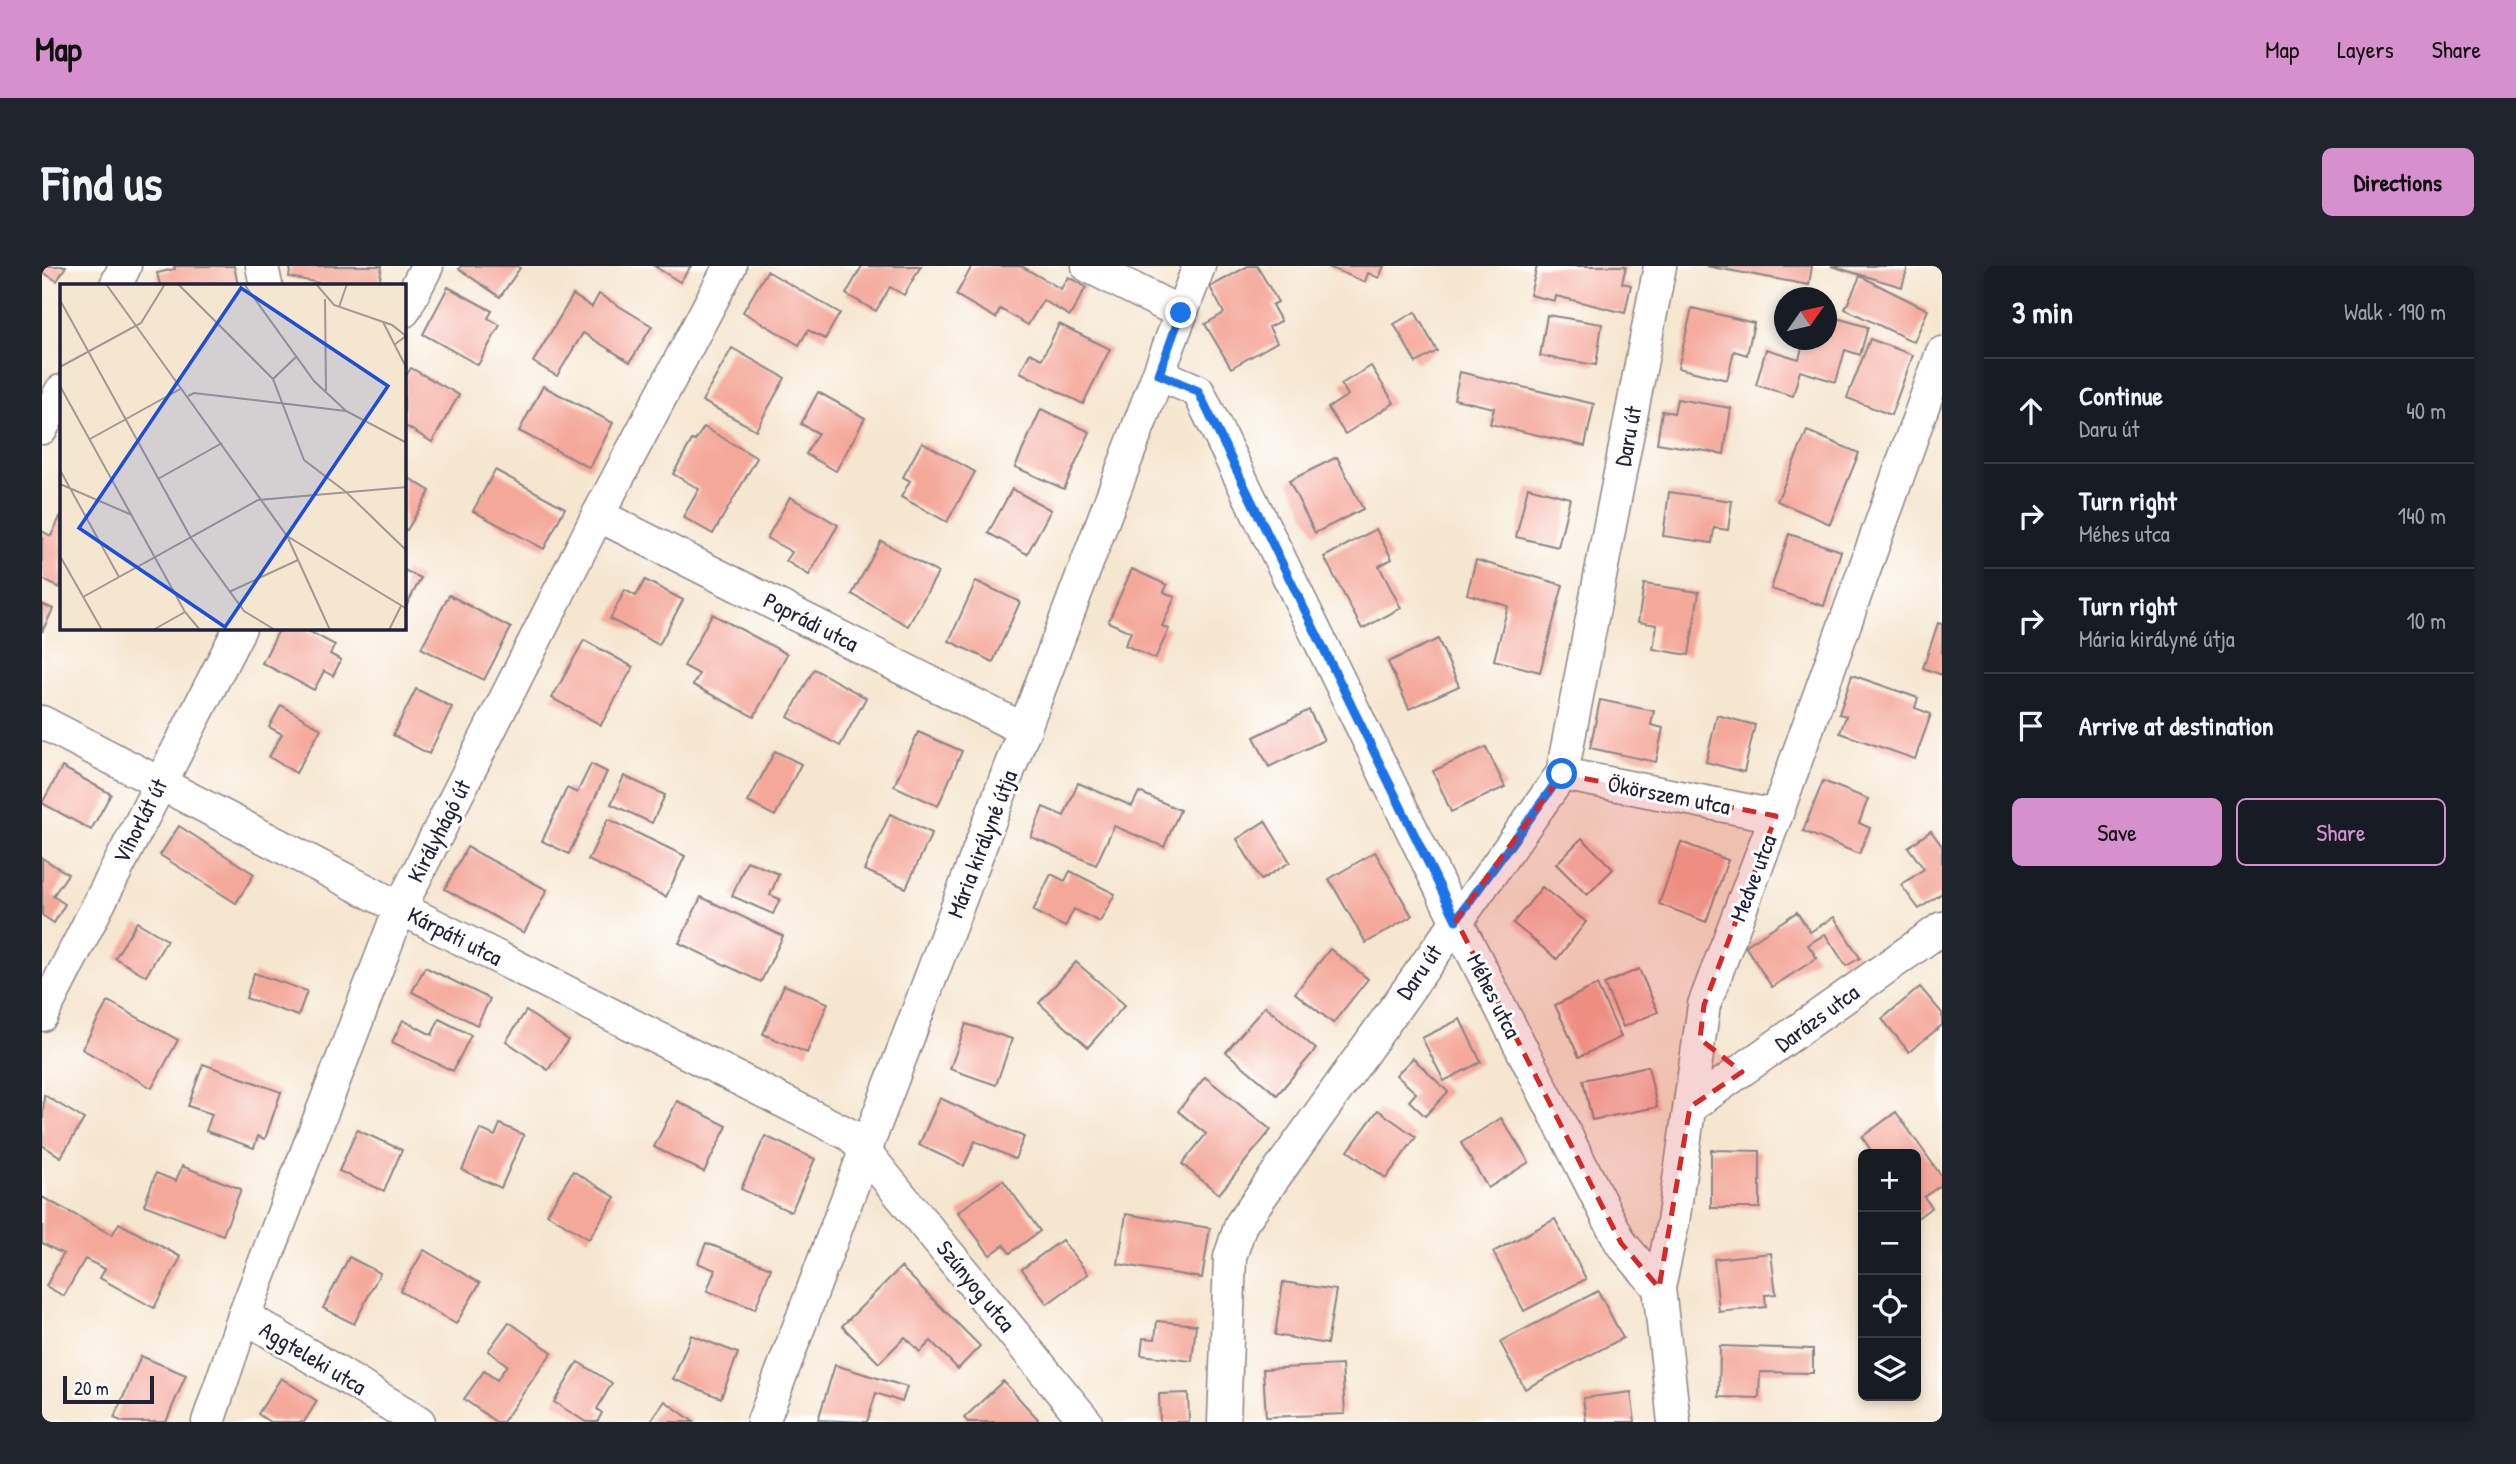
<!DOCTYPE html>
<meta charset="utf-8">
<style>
body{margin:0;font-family:"Patrick Hand",sans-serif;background:#20242c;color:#f1f3f6}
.controls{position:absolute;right:21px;bottom:21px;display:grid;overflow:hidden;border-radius:10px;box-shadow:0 4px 10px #0003}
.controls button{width:63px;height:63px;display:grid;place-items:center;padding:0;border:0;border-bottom:2px solid #363941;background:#171b24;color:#f1f3f6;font:35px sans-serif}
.compass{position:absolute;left:1732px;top:21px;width:63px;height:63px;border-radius:50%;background:#171b24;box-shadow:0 4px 10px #0003;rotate:56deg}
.scale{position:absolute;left:21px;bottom:18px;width:91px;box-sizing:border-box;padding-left:7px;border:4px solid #22223b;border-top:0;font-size:19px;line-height:24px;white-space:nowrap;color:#22223b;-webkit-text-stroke:5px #fff;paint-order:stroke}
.stop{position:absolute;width:21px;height:21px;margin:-16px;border:5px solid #1a73e8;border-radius:50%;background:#fff}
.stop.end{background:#1a73e8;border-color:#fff;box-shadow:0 2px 7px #0008}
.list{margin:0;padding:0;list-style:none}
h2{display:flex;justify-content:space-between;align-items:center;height:91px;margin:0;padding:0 28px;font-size:30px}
h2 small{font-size:23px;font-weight:400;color:#9ea1a6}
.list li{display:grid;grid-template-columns:46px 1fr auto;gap:21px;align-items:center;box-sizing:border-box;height:105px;padding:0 28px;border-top:2px solid #363941}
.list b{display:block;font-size:26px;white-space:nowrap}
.list p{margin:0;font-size:23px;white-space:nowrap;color:#9ea1a6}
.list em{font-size:23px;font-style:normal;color:#9ea1a6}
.actions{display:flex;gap:14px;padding:21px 28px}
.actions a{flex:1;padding:16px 0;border:2px solid #d690ce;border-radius:10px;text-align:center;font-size:24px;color:#d690ce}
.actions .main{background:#d690ce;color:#111}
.icon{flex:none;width:38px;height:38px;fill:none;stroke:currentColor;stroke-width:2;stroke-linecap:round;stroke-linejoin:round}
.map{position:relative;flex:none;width:1900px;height:1156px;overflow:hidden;border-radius:10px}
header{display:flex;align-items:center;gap:42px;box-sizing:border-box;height:98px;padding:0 35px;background:#d690ce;color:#111}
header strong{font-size:33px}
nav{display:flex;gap:38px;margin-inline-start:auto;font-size:24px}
.intro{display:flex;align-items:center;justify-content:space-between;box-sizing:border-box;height:168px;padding:0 42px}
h1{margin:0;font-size:49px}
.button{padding:18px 32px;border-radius:10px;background:#d690ce;color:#111;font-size:24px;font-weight:700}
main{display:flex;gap:42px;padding:0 42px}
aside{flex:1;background:#171b24;border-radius:10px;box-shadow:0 4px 10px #0003}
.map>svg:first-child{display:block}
</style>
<header>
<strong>Map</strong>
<nav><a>Map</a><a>Layers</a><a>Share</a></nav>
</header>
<div class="intro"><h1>Find us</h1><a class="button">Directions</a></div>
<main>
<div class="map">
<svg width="1900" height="1156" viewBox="0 0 1900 1156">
<rect width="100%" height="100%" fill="#fff"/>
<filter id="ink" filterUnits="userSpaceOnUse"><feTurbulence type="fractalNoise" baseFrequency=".0143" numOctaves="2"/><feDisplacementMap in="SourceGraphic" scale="14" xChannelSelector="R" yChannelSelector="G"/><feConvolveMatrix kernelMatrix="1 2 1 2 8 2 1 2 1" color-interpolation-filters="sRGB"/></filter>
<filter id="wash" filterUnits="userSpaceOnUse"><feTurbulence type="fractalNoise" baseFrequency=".00686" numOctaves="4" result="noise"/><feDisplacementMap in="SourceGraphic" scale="28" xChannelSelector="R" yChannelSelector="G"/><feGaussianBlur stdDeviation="1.57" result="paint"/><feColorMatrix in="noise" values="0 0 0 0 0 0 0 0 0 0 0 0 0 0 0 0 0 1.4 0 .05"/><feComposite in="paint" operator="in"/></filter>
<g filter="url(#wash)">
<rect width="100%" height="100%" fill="#f5e6cf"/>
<g id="blocks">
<g fill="#f4a89a">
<path d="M0,0H24L15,15L0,6Z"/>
<path d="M132,0H192L196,19H118L115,7L133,3Z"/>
<path d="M249,0H340L337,19H288L247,11Z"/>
<path d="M419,0H475L478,2L458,31L417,3Z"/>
<path d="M612,0H649L638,16Z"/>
<path d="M820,0H879L862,29L848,21L834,45L804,28Z"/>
<path d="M930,0H979L1019,23L1026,11L1044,21L1028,50L1001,34L986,59L958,43L954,52L914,29Z"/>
<path d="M1206,0H1215L1236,36L1230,39L1239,55L1227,61L1235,76L1189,102L1163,58L1182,47L1168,21Z"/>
<path d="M1284,0H1342L1337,12L1326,7L1323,16Z"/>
<path d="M1495,0H1584L1580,17L1589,19L1583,47L1514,30L1513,35L1488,29Z"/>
<path d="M1664,0H1770L1767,19Z"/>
<path d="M1789,0H1866L1860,21Z"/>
<path d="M725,5L798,47L783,73L766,64L757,79L701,46Z"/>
<path d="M1818,10L1886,44L1872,76L1803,43Z"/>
<path d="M406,21L450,45L446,52L458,59L436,99L381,68Z"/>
<path d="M557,28L610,60L588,96L541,67L515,110L491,96L531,29L550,41Z"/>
<path d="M1650,42L1712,57L1705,89L1692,85L1685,114L1636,102Z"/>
<path d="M1373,46L1395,85L1374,97L1352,58Z"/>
<path d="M1505,49L1560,58L1554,99L1498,90Z"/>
<path d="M1784,49L1826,61L1818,89L1803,84L1794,116L1758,105L1751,130L1714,119L1724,83L1757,93L1762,74H1784Z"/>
<path d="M1017,58L1068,83L1041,138L978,106L988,87L1000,93Z"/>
<path d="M1828,73L1871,89L1849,149L1805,132Z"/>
<path d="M690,82L743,112L714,164L660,135Z"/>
<path d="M1329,100L1352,137L1303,168L1286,142L1306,129L1299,118Z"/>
<path d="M369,102L417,129L390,176L362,159V113Z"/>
<path d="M1418,106L1552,138L1543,180L1448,158L1452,142L1412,133Z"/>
<path d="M501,120L571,157L548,202L477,165Z"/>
<path d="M776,126L823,152L794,205L764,188L776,167L759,158Z"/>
<path d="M1635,133L1689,142L1682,188L1615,177L1620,145L1632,147Z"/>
<path d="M999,143L1048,166L1022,223L973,201Z"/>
<path d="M662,161L715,192L671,268L641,251L657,223L631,208L650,174L653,175Z"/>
<path d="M1765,165L1817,187L1788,258L1735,235Z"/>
<path d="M880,176L933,206L905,256L859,231L868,215L861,211Z"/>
<path d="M1295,191L1321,243L1273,267L1247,215Z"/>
<path d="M453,204L523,242L502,283L431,245Z"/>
<path d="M362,209L388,225L365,264L362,263Z"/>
<path d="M1486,221L1528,232L1516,281L1474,271Z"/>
<path d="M970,223L1009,244L985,288L946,267Z"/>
<path d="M1627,226L1690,235L1686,264L1672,262L1670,277L1621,270Z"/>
<path d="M748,231L796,259L767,309L744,295L750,286L725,272Z"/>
<path d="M19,249V318L17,322L0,313V265L9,270Z"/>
<path d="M1334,263L1350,293L1337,300L1359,342L1320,363L1282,291Z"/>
<path d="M1747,268L1799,285L1782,340L1729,323Z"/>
<path d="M839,275L896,307L866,360L810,328Z"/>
<path d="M1434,294L1521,319L1498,406L1452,394L1466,340L1425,328Z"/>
<path d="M1090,303L1125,319L1122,326L1133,331L1120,360L1127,363L1113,393L1083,379L1089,366L1066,356Z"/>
<path d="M362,304L379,312L362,344Z"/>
<path d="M603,314L641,334L617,379L568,353L583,324L594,330Z"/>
<path d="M934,315L978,336L951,396L907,375Z"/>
<path d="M1602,318L1657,326L1647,389L1611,383L1615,359L1596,356Z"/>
<path d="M407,329L469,362L442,414L379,382Z"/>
<path d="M0,338L11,343L0,366Z"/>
<path d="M670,348L745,388L712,451L651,419L657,408L642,400Z"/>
<path d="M1896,357L1900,358V409L1881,402Z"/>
<path d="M238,362H261L293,379L288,388L299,394L291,410L282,405L272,424L220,397Z"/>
<path d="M1396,373L1417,420L1367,443L1346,396Z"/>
<path d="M542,374L591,401L559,459L510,432Z"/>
<path d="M772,403L824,432L798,480L746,451Z"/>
<path d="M1810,409L1876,432L1873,442L1889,448L1873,493L1798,467L1804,450L1797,448Z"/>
<path d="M374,423L410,441L387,488L351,469Z"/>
<path d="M1558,434L1612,445L1609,459L1621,462L1614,496L1548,482Z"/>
<path d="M239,439L279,463L254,507L227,491L240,468L227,461Z"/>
<path d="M1267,444L1282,474L1227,501L1212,471Z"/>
<path d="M1675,449L1713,459L1702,506L1664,496Z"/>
<path d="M876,466L920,485L896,540L852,520Z"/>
<path d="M1444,481L1463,521L1409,546L1391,505Z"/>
<path d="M733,485L759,498L733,550L706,536Z"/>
<path d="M549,498L565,506L527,588L500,575L525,522L535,527Z"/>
<path d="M20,501L69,528L49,564L0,537Z"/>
<path d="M582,510L623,529L610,557L569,538Z"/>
<path d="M1781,515L1826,533L1817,557L1828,562L1817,588L1761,565Z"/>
<path d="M1036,517L1090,540L1097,526L1138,544L1122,581L1072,560L1054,599L989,571L1001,541L1022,550Z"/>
<path d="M848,548L890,567L864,622L822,604Z"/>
<path d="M566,553L643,590L624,631L546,594Z"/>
<path d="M1223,555L1248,596L1219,614L1195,573Z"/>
<path d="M137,560L212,608L194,637L118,589Z"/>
<path d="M1889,565L1900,580V627L1877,643L1859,619L1882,603L1866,581Z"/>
<path d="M1540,572L1571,603L1545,629L1514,598Z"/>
<path d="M1639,576L1686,594L1664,656L1617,638Z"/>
<path d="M425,581L505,624L482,667L403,623Z"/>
<path d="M1333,586L1370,650L1324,677L1287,613Z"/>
<path d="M0,592L26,608L11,630L23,638L12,657L0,649Z"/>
<path d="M705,595L737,608L728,629L738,633L731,648L690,630Z"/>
<path d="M1028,605L1073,628L1058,656L1032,643L1023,661L991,645L1009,608L1023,615Z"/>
<path d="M1500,621L1544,656L1515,693L1471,657Z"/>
<path d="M659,631L741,670L719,716L637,677Z"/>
<path d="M1755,646L1768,666L1792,651L1818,692L1804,700L1783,668L1766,679L1775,692L1730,721L1703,680Z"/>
<path d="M95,656L125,674L104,710L73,692Z"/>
<path d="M1288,683L1326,713L1291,757L1253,727Z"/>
<path d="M1034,696L1083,739L1046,781L997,737Z"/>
<path d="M383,701L448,733L435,759L370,726Z"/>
<path d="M1597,703L1616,746L1581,761L1562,718Z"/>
<path d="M212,707L265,725L256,750L204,732Z"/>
<path d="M742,719L786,737L765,787L721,768Z"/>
<path d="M1555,719L1579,771L1537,791L1513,739Z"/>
<path d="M1878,721L1900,747V759L1867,786L1840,753Z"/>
<path d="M66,735L136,774L110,822L40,783Z"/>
<path d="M1223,740L1274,783L1235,829L1184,786Z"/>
<path d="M484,745L526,774L506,804L464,775Z"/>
<path d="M397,753L429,769L411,805L350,776L361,754L390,769Z"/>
<path d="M1418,753L1439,796L1402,815L1380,772Z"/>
<path d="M924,758L970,773L954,819L908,803Z"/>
<path d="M1371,792L1406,826L1383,850L1367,835L1374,827L1354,809Z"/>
<path d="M161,798L239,826L223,873L216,870L212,882L164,865L170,848L146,840Z"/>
<path d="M1606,800L1615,841L1550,854L1541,814Z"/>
<path d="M1163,811L1229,864L1177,928L1140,898L1164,868L1136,845Z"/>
<path d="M2,829L42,853L19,891L0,879Z"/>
<path d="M898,832L982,871L973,893L933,875L922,900L877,879Z"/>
<path d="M635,835L685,860L662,906L612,881Z"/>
<path d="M1336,844L1374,871L1344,912L1306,885Z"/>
<path d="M1854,846L1900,911V918L1882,931L1890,941L1874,953V888H1827L1830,886L1820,871Z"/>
<path d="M1459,852L1487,896L1446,922L1419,877Z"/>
<path d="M458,858L482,869L459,922L420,904L438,863L453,870Z"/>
<path d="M315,864L360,884L342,925L297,905Z"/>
<path d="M723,870L773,893L749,946L699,923Z"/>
<path d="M1669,884L1718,885V942H1669Z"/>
<path d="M140,900L199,923L181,969L102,939L114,907L134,915Z"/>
<path d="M531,905L573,931L547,973L505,948Z"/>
<path d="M961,914L998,965L968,987L962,979L948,989L916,946Z"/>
<path d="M0,931L70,969L77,957L139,991L112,1042L58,1012L63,1003L43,993L22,1030L4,1020L21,988L0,977Z"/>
<path d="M1084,948L1168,962L1160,1012L1076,998Z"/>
<path d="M1513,953L1544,1013L1482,1045L1451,986Z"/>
<path d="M1020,974L1046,1008L1005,1038L980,1003Z"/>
<path d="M664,977L729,1002L713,1043L665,1025L673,1004L656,997Z"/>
<path d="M382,984L438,1017L414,1058L358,1025Z"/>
<path d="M1729,987L1734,1028L1723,1029L1724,1041L1677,1046L1672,993Z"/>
<path d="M307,991L338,1007L312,1058L281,1042Z"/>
<path d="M859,1001L938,1080L916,1103L889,1075L878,1086L863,1071L837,1097L800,1060Z"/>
<path d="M1241,1016L1294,1024L1285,1078L1233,1069Z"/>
<path d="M1556,1025L1581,1072L1483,1123L1458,1076Z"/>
<path d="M1115,1055L1154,1059L1150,1095L1099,1089L1101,1072L1113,1073Z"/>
<path d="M467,1056L510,1086L461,1156H454L422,1133L442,1105L455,1114L465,1099L446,1085Z"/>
<path d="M649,1069L696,1087L679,1132L631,1113Z"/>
<path d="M1678,1080L1771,1083V1107L1718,1106L1717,1132L1677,1131Z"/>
<path d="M99,1090L144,1109L124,1156H81L72,1152Z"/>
<path d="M536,1096L570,1117L555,1143L560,1147L555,1156H544L512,1136Z"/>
<path d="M793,1099L865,1121L860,1136L834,1127L825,1156L776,1154Z"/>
<path d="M1300,1099L1303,1148L1224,1151L1221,1103Z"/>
<path d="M239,1112L275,1135L262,1156H228L216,1148Z"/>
<path d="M961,1115L996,1153L993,1156H926L922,1152Z"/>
<path d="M1589,1126L1593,1156H1544L1541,1132Z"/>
<path d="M1146,1127L1147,1156H1118L1117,1128Z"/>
<path d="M623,1135L652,1156H608Z"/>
</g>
</g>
</g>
<g filter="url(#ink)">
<use href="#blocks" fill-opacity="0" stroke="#8c8485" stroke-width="2"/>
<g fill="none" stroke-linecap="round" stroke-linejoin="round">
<defs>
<g id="street">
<path d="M220,0L224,19"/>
<path d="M1046,0L1139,47"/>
<path d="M74,19L83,0"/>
<path d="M362,45L385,0"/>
<path d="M1117,108L1156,125L1414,654L1579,977L1617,1022"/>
<path d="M0,162L19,125"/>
<path d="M556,249L983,464"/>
<path d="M0,456L358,642L810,870L1044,1156"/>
<path d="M1520,508L1734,550"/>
<path d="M0,749L198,362"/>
<path d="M1648,841L1900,662"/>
<path d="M202,1050L377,1156"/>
<path d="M166,1156L202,1050L358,642L556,249L688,0"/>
<path d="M721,1156L1157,0"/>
<path d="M1182,1156L1188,991L1199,958L1520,508L1618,0"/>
<path d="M1632,1156L1617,1022L1631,956L1662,739L1734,550L1900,87"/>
</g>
</defs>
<use href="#street" stroke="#8c8485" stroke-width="35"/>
<use href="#street" stroke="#fff" stroke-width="32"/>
</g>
</g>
<g fill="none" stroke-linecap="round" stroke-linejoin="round" filter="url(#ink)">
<path stroke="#1a73e8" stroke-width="9" d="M1139,47L1117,108L1156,125L1414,654L1520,508"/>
</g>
<path fill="#d62828" fill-opacity="0.2" stroke="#d62828" stroke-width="5" stroke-dasharray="14 9" stroke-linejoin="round" d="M1520,508L1734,550L1662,739L1658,773L1700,806L1648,841L1617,1022L1579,977L1414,654Z"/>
<g text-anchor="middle" stroke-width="6" stroke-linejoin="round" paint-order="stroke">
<g font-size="23" fill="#22223b" stroke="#fff">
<text transform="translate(1586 170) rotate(-79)" y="8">Daru út</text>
<text transform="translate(769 356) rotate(27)" y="8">Poprádi utca</text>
<text transform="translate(1627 529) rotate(11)" y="8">Ökörszem utca</text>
<text transform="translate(98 555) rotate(-63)" y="8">Vihorlát út</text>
<text transform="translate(397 565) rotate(-63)" y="8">Királyhágó út</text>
<text transform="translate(940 578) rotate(-69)" y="8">Mária királyné útja</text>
<text transform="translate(1711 612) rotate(-69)" y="8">Medve utca</text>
<text transform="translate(413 670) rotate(27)" y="8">Kárpáti utca</text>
<text transform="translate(1377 706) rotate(-55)" y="8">Daru út</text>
<text transform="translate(1452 730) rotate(63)" y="8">Méhes utca</text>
<text transform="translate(1775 752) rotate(-36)" y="8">Darázs utca</text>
<text transform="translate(934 1020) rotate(51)" y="8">Szúnyog utca</text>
<text transform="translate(271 1092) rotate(31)" y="8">Aggteleki utca</text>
</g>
</g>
<g transform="translate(18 18)">
<rect width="346" height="346" fill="#f5e6cf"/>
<path fill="none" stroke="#a19894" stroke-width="2" d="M46,0L227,252L347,325M118,0L213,95L244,176L286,208L347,267M184,0L254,97L286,127L347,159M256,0L274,21L332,41L346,52L334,61M265,15L266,107M0,16L131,254L184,327L215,346M279,23L287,0M323,38L347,85M0,83L81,39L105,0M213,95L237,72M0,102L125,328L140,346M128,112L134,109L286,127M30,155L122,104M0,186L59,293M98,195L162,159M0,200L72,231M228,254L270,346M0,272L42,346M169,308L238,276M23,313L198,216L347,203M93,346L125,328M329,346L341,322"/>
<path fill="#1d4ed8" fill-opacity="0.15" stroke="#1d4ed8" stroke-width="3.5" d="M181,4L328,102L165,343L19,244Z"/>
<rect width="346" height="346" fill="none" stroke="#22223b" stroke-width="3.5"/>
</g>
</svg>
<div class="controls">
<button>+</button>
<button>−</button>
<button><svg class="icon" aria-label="locate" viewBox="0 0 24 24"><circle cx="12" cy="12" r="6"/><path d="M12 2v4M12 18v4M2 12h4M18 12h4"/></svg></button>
<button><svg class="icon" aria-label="layers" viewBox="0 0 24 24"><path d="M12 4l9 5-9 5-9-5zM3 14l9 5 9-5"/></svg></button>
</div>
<svg class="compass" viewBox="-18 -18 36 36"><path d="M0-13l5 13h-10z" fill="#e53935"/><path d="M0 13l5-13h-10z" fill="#9ea1a6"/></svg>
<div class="scale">20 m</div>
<div class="stop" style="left:1520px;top:508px"></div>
<div class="stop end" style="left:1139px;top:47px"></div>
</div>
<aside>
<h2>3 min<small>Walk · 190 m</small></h2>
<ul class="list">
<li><svg class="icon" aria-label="ahead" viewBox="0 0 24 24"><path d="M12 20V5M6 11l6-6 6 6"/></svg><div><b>Continue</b><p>Daru út</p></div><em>40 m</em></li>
<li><svg class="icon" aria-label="right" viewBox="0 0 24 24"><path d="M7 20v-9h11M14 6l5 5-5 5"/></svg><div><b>Turn right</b><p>Méhes utca</p></div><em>140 m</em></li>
<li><svg class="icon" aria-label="right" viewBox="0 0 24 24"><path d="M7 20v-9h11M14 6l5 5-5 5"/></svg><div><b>Turn right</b><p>Mária királyné útja</p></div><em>10 m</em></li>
<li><svg class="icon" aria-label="arrive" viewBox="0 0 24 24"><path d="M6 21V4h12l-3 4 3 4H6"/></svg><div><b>Arrive at destination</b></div></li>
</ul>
<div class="actions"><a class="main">Save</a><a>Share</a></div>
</aside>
</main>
